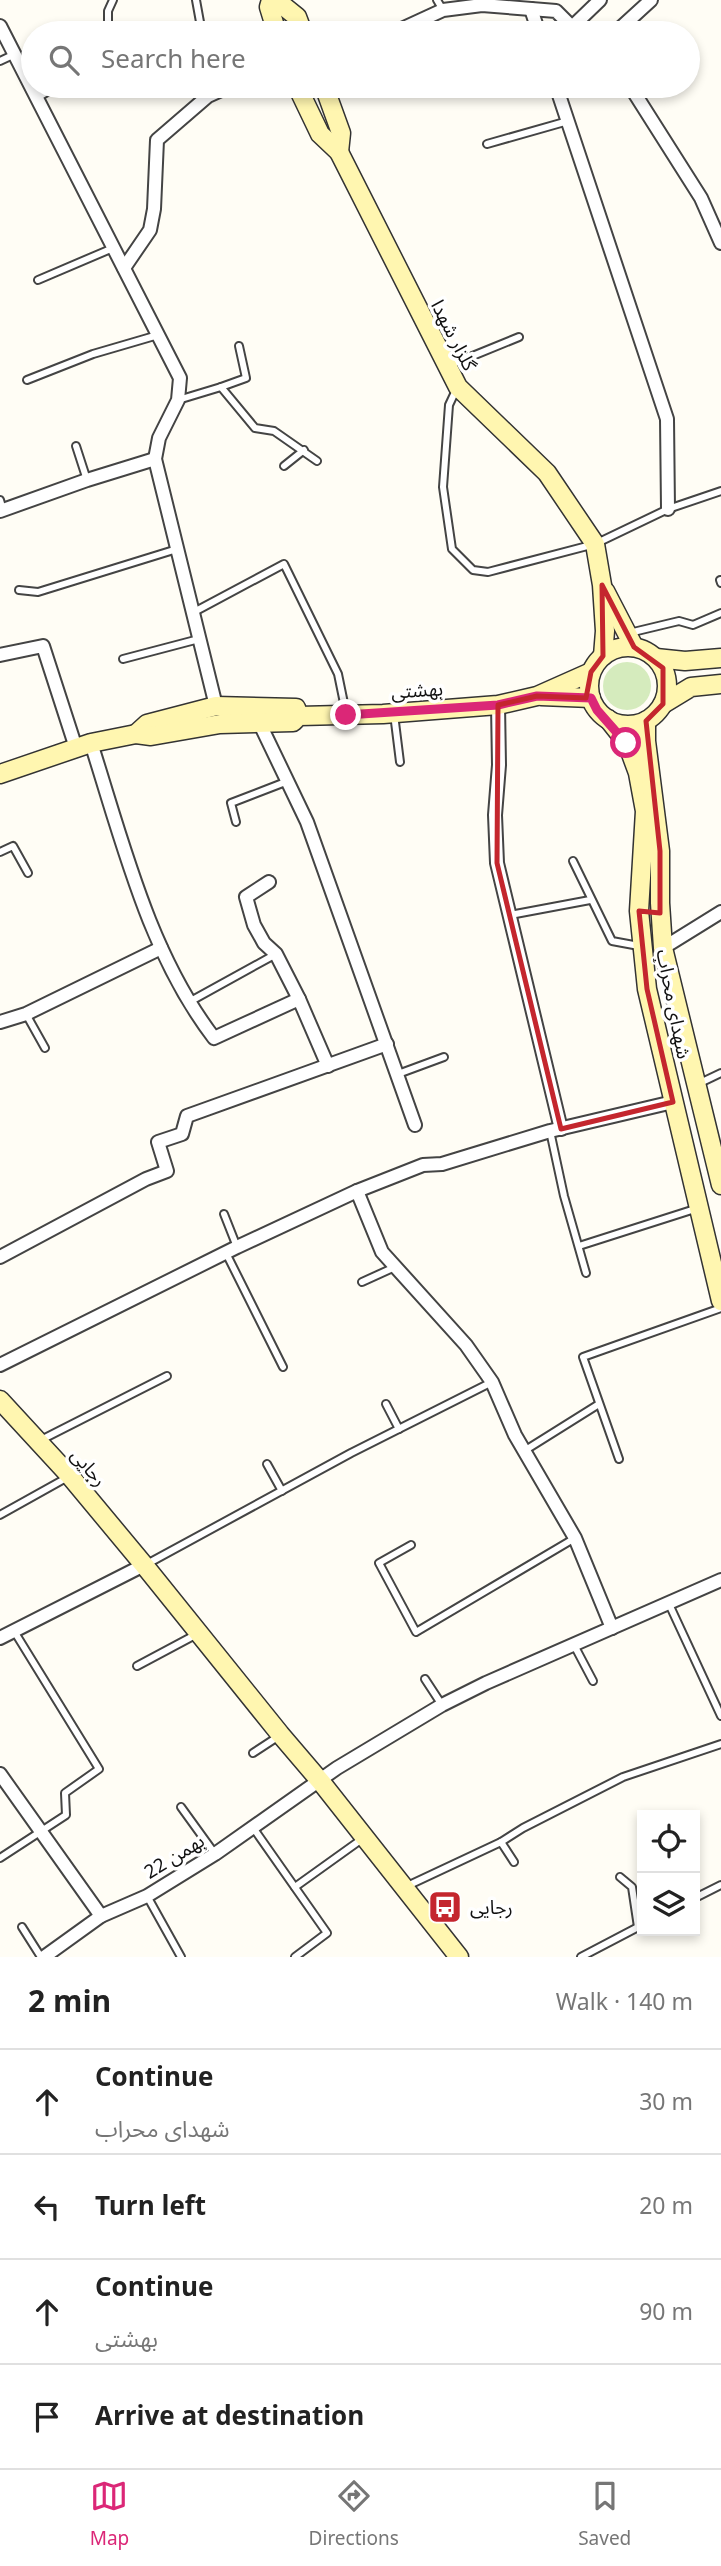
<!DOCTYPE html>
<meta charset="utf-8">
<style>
body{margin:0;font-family:Georgia,"Noto Sans Arabic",serif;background:#f2f2f2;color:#222}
.controls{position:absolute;right:21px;bottom:21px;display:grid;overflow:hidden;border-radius:0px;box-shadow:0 4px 10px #0003}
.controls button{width:63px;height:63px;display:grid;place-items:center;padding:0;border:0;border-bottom:2px solid #e0e0e0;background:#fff;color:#222;font:35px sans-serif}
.stop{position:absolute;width:21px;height:21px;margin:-16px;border:5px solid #db2777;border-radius:50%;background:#fff}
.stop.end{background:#db2777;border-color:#fff;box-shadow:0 2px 7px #0008}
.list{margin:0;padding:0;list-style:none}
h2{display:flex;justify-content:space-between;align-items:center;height:91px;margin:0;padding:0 28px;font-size:30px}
h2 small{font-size:23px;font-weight:400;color:#767676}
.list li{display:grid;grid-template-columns:46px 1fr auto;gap:21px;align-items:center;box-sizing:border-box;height:105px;padding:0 28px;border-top:2px solid #e0e0e0}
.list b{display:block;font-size:26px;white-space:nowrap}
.list p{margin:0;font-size:23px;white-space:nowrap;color:#767676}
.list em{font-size:23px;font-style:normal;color:#767676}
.icon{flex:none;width:38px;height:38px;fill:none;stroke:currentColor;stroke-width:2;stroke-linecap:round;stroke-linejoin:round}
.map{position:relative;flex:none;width:721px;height:1957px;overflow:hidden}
.search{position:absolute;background:#fff;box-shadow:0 4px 10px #0003;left:21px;right:21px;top:21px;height:77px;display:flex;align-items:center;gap:18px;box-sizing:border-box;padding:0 24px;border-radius:38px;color:#767676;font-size:26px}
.sheet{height:511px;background:#fff}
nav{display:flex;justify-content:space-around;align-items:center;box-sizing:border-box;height:98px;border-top:2px solid #e0e0e0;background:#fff;font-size:19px;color:#767676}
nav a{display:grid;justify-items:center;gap:4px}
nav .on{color:#db2777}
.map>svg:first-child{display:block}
</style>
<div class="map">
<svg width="721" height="1957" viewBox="0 0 721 1957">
<rect width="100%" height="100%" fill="#fffdf5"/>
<circle fill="#d5ebbd" cx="627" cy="686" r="24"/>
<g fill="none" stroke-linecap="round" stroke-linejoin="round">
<defs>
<g id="lane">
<path d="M196,0L202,33"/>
<path d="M437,0L443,10"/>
<path d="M108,33V11L113,0"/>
<path d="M0,61L15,54"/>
<path d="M37,98L58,86"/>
<path d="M487,144L568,121"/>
<path d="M38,280L113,248"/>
<path d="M448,366L519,337"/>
<path d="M27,380L93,354L158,335"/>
<path d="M221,387L246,378L239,346"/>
<path d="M457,388L449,405L443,487L452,549L473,570L488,572L595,544L668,509L721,491"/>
<path d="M178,400L221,387L255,428L274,431L317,461"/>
<path d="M76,446L87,480"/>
<path d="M284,466L304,450"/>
<path d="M0,500L3,510"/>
<path d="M720,580L721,583"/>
<path d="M19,590L38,592L177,549"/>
<path d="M194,612L284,564L338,674L346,713"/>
<path d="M629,633L679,621L693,625L721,613"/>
<path d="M123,659L199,639"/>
<path d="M394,714L400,762"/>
<path d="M236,822L231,803L288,781"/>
<path d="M0,852L13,846L28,873"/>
<path d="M573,861L612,941L639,946"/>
<path d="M510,915L590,900"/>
<path d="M189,1002L276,954"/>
<path d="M26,1014L45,1048"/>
<path d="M398,1074L444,1057"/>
<path d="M700,1083L721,1073"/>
<path d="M550,1131L564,1196L586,1273"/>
<path d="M224,1214L237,1247"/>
<path d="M579,1246L698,1208"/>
<path d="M226,1253L283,1367"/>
<path d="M362,1282L395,1267"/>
<path d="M386,1404L399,1429"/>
<path d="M41,1440L167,1376"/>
<path d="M524,1451L599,1404"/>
<path d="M619,1459L583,1357L721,1308"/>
<path d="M267,1464L282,1491"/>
<path d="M0,1515L68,1477"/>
<path d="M411,1545L379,1563L416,1632L575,1538"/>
<path d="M147,1564L351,1453L492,1382"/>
<path d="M669,1604L721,1716"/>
<path d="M574,1645L593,1681"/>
<path d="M137,1666L197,1634"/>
<path d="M425,1679L442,1705"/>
<path d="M253,1753L279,1736"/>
<path d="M181,1807L215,1854"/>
<path d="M254,1829L327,1933L295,1957"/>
<path d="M501,1842L514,1862"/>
<path d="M0,1858L66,1815L65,1793L99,1769L14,1631"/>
<path d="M620,1877L632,1887L638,1927"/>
<path d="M295,1887L362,1839"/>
<path d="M405,1887L501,1842L523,1828L623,1777L721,1744"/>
<path d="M147,1896L181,1957"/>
<path d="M695,1898L721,1885"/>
<path d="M22,1927L41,1957"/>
<path d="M581,1957L642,1925"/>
</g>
<g id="street">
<path d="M531,9L539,33"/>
<path d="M0,26L180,378L178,400L159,438L155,459L216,706"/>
<path d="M572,27L600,0"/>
<path d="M393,33L443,10L482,5L556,11L578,33"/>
<path d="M615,33L651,0"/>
<path d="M556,86L667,419L668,509"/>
<path d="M630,86L701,198L721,243"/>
<path d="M124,268L150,230L154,209L157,140L208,96L230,86"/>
<path d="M0,511L87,480L155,459"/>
<path d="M0,655L43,646L76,748"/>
<path d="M498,705L499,765L495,815L497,863L561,1129"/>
<path d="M259,722L307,822L415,1125"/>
<path d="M91,743C123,843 149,953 214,1038L299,999"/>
<path d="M269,882L246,897L254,925L264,943L276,954L299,999L328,1066"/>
<path d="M663,948L721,912"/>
<path d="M0,1022L26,1014L161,948"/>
<path d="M357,1191L382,1252L466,1345L492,1382L515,1435L575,1538L612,1628"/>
<path d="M0,1257L146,1179L167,1171L158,1142L182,1134L187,1116L387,1044"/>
<path d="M0,1365L237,1247L357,1191L423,1165L442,1164L550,1131L673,1102"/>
<path d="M0,1638L144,1565"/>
<path d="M0,1774L101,1916"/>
<path d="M44,1957L101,1916L147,1896L215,1854L337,1768L442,1705L486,1683L721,1580"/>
</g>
<g id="secondary">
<path d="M271,0L269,7L277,33"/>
<path d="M276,0L297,17L303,33"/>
<path d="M297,86L320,134L339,152L458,387L547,473L595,544L602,585L605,631L603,656"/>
<path d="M324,86L341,133L339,152"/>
<path d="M605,591L634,647"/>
<circle cx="628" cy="686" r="39"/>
<path d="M656,658L685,661L721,658"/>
<path d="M541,696L591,698"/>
<path d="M663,704L691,687L721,684"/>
<path d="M608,719L627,743L638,773L645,811L639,911L647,989L721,1301"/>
<path d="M646,721V741L660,851V903L663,948L721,1185"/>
<path d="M136,734L147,724L216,706L296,708L299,716"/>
<path d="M0,774L91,743L136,734L151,736L220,724L293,722L299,716L383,714L498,705L537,696L591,672"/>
<path d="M0,1400L70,1476L144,1565L280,1734L321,1782L459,1957"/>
</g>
</defs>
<use href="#lane" stroke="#444" stroke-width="10"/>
<use href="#street" stroke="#444" stroke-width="16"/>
<use href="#secondary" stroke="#333" stroke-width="21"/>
<use href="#lane" stroke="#fff" stroke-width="6"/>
<use href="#street" stroke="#fff" stroke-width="12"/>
<use href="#secondary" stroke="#fff6b0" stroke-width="18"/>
</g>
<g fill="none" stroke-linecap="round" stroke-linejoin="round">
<path stroke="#db2777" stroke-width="9" d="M346,715L498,705L537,696L591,698L597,710L626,743"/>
</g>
<path fill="none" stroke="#c4262e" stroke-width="5" stroke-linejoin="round" d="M602,585L634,647L663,668V704L646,721L660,851V913L639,911L647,989L673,1102L561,1129L497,863L498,705L537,696L586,698L591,672L603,656Z"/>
<defs>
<symbol id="bus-square" viewBox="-11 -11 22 22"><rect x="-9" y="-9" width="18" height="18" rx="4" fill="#c4262e" stroke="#fff"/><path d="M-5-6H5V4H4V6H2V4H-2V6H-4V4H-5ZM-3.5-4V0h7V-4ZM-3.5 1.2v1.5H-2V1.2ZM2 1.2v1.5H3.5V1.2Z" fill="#fff"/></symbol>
</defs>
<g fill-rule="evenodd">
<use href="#bus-square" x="426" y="1888" width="38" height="38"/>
</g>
<g text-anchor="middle" stroke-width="7" stroke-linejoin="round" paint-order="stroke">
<g font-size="19" fill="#111" stroke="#fff">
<text transform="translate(454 335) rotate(63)" y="7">گلزار شهدا</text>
<text transform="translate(417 690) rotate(-4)" y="7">بهشتی</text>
<text transform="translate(674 1004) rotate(79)" y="7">شهدای محراب</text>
<text transform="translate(89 1467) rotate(49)" y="7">رجایی</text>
<text transform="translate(174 1856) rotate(-32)" y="7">22 بهمن</text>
</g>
<g font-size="19" fill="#111" stroke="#fff" text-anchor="start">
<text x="470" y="1914">رجایی</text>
</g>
</g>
</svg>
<div class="controls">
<button><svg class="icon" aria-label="locate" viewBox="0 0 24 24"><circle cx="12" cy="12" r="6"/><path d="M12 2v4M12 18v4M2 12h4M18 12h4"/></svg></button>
<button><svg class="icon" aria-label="layers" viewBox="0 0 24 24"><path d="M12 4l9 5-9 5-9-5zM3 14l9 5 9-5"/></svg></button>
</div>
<div class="stop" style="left:626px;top:743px"></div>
<div class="stop end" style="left:346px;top:715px"></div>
<div class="search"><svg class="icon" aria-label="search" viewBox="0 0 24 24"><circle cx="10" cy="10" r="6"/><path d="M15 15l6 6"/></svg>Search here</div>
</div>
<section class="sheet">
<h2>2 min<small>Walk · 140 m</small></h2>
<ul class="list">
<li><svg class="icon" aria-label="ahead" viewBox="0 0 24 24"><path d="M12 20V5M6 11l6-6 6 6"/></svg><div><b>Continue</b><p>شهدای محراب</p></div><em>30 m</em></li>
<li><svg class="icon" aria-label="left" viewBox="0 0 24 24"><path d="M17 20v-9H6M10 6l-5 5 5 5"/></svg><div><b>Turn left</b></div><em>20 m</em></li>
<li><svg class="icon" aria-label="ahead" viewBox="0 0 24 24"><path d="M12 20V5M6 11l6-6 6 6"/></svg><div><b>Continue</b><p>بهشتی</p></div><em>90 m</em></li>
<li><svg class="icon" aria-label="arrive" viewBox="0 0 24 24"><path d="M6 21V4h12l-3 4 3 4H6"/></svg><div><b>Arrive at destination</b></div></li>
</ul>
</section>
<nav>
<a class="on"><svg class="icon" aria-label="map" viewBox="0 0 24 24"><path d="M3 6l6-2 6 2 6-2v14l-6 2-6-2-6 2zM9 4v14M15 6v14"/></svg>Map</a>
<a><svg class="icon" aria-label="directions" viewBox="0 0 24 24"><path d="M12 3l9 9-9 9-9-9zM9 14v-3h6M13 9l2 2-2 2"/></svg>Directions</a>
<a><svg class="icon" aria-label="saved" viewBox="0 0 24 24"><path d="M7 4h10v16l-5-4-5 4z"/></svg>Saved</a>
</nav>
